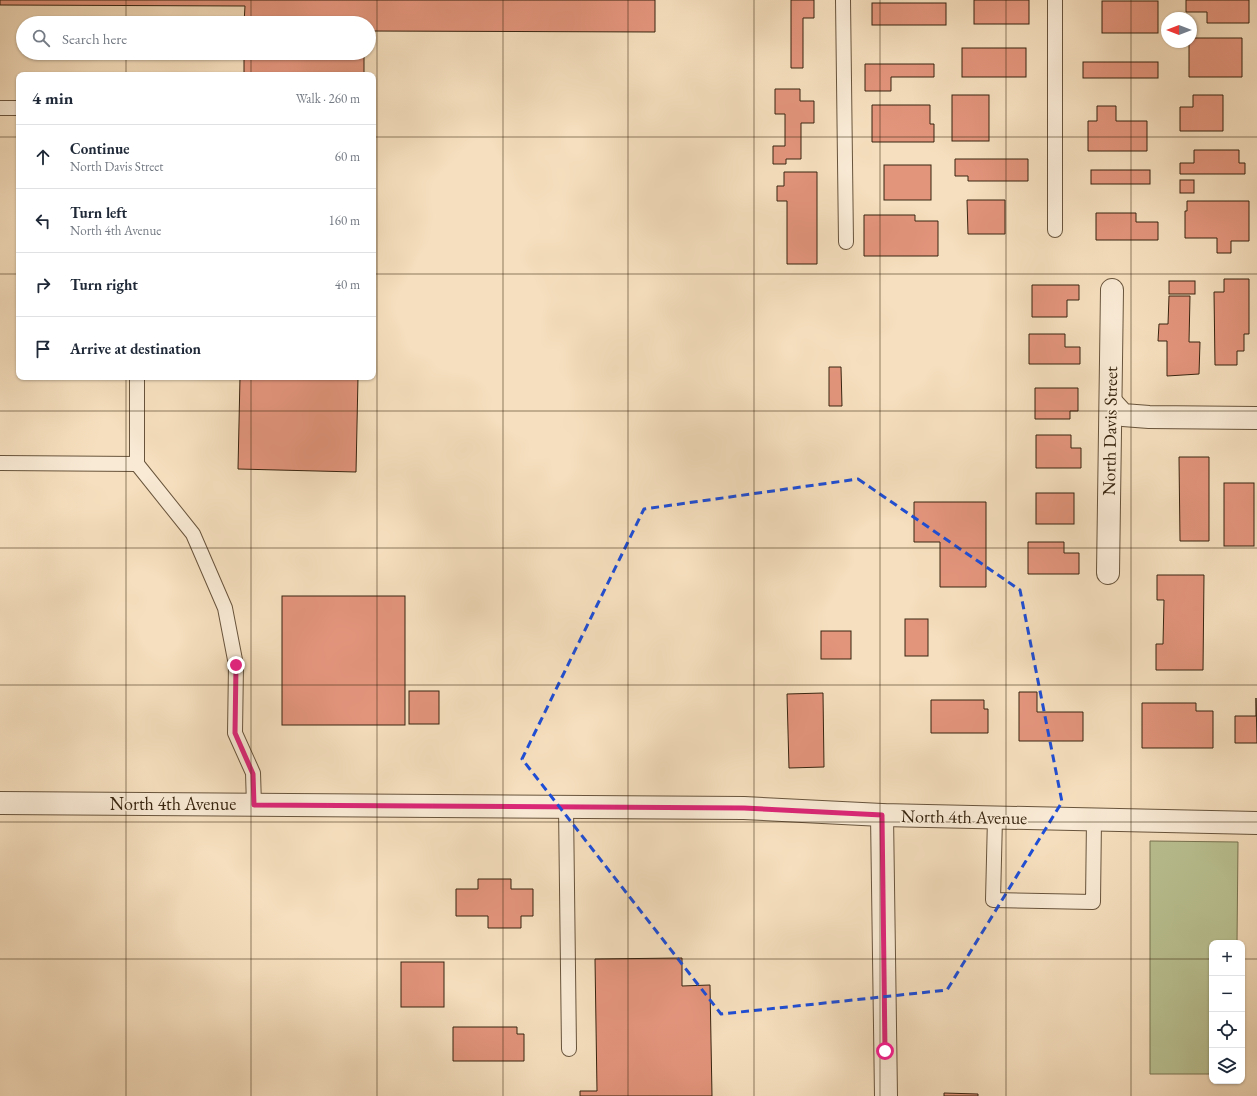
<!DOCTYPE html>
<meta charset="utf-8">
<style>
body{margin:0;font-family:"EB Garamond",serif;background:#f6f6f7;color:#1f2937}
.controls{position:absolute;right:12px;bottom:12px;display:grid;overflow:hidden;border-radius:8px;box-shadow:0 1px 3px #0004}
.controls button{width:36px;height:36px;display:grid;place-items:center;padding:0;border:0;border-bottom:1px solid #e0e1e3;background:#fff;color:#1f2937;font:20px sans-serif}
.compass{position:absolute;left:1161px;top:12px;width:36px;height:36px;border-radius:50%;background:#fff;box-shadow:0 1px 3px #0004;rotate:270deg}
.stop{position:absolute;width:12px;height:12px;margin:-9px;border:3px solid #db2777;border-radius:50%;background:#fff}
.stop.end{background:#db2777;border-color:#fff;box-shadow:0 1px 4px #0008}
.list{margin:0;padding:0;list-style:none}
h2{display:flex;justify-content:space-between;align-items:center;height:52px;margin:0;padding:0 16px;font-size:17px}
h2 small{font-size:13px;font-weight:400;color:#747a83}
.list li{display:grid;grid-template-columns:26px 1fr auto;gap:12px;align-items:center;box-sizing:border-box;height:64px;padding:0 16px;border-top:1px solid #e0e1e3}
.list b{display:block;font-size:15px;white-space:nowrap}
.list p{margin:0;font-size:13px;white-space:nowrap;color:#747a83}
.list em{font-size:13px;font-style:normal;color:#747a83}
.icon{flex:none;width:22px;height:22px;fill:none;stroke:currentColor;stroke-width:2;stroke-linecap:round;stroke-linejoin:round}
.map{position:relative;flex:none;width:1257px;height:1096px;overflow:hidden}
.search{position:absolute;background:#fff;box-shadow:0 1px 3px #0004;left:16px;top:16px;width:360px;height:44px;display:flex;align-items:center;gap:10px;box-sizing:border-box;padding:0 14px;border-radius:22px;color:#747a83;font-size:15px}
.panel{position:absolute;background:#fff;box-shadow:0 1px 3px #0004;left:16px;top:72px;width:360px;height:308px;border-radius:8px}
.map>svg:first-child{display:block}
</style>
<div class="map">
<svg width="1257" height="1096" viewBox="0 0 1257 1096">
<rect width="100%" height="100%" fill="#f6dfbe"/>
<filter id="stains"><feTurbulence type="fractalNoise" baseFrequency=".005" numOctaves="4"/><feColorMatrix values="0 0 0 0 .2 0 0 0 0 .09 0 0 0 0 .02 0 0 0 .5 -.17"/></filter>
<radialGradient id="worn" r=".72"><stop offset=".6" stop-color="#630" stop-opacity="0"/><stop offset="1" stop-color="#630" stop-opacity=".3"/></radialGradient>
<path fill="#bac293" stroke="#797452" d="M1150,841L1238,842L1237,943H1212V1074H1150Z"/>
<g fill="#e3957c" stroke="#382510">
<path d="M0,0H655V32L369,31V23H244L245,6L0,5Z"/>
<path d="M791,0H814V18H803V68H791Z"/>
<rect x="974" y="0" width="55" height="24"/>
<path d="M1186,0H1249V23H1207V12H1186Z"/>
<rect x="1102" y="1" width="56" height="32"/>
<rect x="872" y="3" width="74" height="22"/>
<path d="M1191,38H1242V77H1189V42H1191Z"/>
<rect x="962" y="48" width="64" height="29"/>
<rect x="244" y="53" width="120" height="22"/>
<rect x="1083" y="62" width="75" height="16"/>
<path d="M865,64H934V77H891V91H865Z"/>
<path d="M775,89H800V101H814V123H801V159H786V164H773V146H785V114H775Z"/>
<rect x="952" y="95" width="37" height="46"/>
<path d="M1193,95H1223V131H1180V107H1193Z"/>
<path d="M872,105H930V124H934V142H872Z"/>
<path d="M1097,106H1116V121H1147V151H1088V121H1097Z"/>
<path d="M1194,150H1239V163H1245V174H1180V163H1194Z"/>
<path d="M955,159H1028V181H968V176H955Z"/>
<rect x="884" y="165" width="47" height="35"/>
<rect x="1091" y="170" width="59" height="14"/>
<path d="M784,172H817V264H787V201H777V186H784Z"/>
<rect x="1180" y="180" width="14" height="13"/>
<path d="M967,200H1005V234H968Z"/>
<path d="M1187,201H1249V241H1231V253H1217V238H1185V211H1187Z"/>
<path d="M1096,213H1136V222H1158V240H1096Z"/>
<path d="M864,215H915V221H938V256H864Z"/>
<path d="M1224,279H1249V334H1244V351H1237V365H1215L1214,292H1224Z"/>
<rect x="1169" y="281" width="26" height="13"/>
<path d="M1032,285H1079V300H1067V317H1032Z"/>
<path d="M1169,296H1190L1189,342H1200L1199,374L1167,376V341H1158L1159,324H1168Z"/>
<path d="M1029,334H1065V347H1080V364H1029Z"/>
<path d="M829,367H841L842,406H829Z"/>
<path d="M240,377H358L356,472L238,469Z"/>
<path d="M1035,388H1078V411H1070V419H1035Z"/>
<path d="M1036,435H1071V448H1081V468H1036Z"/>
<path d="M1179,457H1209V541H1180Z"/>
<rect x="1224" y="483" width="30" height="63"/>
<rect x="1036" y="493" width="38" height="31"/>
<path d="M914,502H986V587H940V542H914Z"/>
<path d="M1028,542H1064V553H1079V574H1028Z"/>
<path d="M1157,575H1204L1203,670H1156V644H1163L1164,600H1157Z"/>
<rect x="282" y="596" width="123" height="129"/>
<rect x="905" y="619" width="23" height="37"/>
<rect x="821" y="631" width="30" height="28"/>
<rect x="409" y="691" width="30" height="33"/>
<path d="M1019,692H1037V712H1083V741H1019Z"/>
<path d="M823,693L824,767L789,768L787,694Z"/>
<path d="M1256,698L1257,743H1235V716H1256Z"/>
<path d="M931,700H984V709H988V733H931Z"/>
<path d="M1142,703H1196V711H1213V748H1142Z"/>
<path d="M478,879H511V889H533V916H521V928H488V916H456V889H478Z"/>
<path d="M682,958V986L710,985L712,1096H580V1091H597L595,959Z"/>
<rect x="401" y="962" width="43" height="45"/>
<path d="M453,1027H517V1034H524V1061H453Z"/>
<path d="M944,1093L978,1094V1096H944Z"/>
</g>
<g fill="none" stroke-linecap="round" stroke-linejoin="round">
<defs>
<g id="lane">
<path d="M843,0L846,242"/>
<path d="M0,108H19"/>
<path d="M1055,230V0"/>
<path d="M0,463L137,464V377"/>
<path d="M137,464L193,534L225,608L236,665L235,733L253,773L254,805"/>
<path d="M566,807L569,1049"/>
<path d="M995,818L993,900L1093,902L1094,819"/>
</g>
<g id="street">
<path d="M1111,402L1123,415L1149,417L1257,418"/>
<path d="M1108,573L1112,290"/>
<path d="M0,803L744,808L882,815L1257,823"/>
<path d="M882,815L886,1096"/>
</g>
</defs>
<use href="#lane" stroke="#68543c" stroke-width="16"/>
<use href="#street" stroke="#68543c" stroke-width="24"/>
<use href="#lane" stroke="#f9ead5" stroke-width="14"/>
<use href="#street" stroke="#f9ead5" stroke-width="22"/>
</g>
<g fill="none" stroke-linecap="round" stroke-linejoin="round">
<path stroke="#db2777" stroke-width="5" d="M236,665L235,733L253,774L254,805L744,808L882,815L885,1051"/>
</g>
<path fill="none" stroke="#1d4ed8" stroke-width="3" stroke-dasharray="8 5" stroke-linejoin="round" d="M858,479L1020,590L1062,802L947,990L721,1014L522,759L644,509Z"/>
<path fill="none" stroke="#382510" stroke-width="1" stroke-opacity="0.55" d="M126,0V23M251,0V23M377,0V1096M503,0V1096M628,0V1096M754,0V1096M880,0V1096M1006,0V1096M1131,0V1096M126,53V75M251,53V75M0,137H19M373,137H1257M0,274H19M373,274H1257M126,377V1096M251,377V1096M0,411H1257M0,548H1257M0,685H1257M0,822H1257M0,959H1212M1242,959H1257"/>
<g text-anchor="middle" stroke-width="3" stroke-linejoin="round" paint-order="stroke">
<g font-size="18" fill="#382510" stroke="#f9ead5">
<text transform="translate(1110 431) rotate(-89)" y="6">North Davis Street</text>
<text x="173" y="810">North 4th Avenue</text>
<text transform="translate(964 817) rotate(1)" y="6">North 4th Avenue</text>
</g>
</g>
<rect width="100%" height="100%" filter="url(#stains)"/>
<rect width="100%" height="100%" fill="url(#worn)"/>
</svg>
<div class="controls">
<button>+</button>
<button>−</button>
<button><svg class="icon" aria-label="locate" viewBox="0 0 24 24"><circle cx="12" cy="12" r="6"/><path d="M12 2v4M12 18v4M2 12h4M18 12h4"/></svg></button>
<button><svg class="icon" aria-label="layers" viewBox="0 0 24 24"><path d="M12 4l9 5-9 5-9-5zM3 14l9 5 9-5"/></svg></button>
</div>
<svg class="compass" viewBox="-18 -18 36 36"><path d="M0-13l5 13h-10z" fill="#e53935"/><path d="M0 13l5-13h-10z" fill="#747a83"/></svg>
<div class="stop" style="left:885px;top:1051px"></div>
<div class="stop end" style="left:236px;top:665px"></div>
<div class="search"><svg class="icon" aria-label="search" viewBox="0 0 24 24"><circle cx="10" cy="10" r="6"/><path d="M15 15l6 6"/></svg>Search here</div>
<section class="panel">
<h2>4 min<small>Walk · 260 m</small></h2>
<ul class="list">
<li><svg class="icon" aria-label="ahead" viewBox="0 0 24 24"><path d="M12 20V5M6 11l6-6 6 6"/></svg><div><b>Continue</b><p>North Davis Street</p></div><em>60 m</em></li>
<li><svg class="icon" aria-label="left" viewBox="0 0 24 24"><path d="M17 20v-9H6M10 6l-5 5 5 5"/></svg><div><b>Turn left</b><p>North 4th Avenue</p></div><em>160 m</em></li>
<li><svg class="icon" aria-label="right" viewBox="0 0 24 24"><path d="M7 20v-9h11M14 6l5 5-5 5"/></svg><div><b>Turn right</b></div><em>40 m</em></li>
<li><svg class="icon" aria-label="arrive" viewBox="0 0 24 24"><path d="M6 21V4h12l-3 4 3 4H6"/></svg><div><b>Arrive at destination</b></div></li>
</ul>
</section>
</div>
